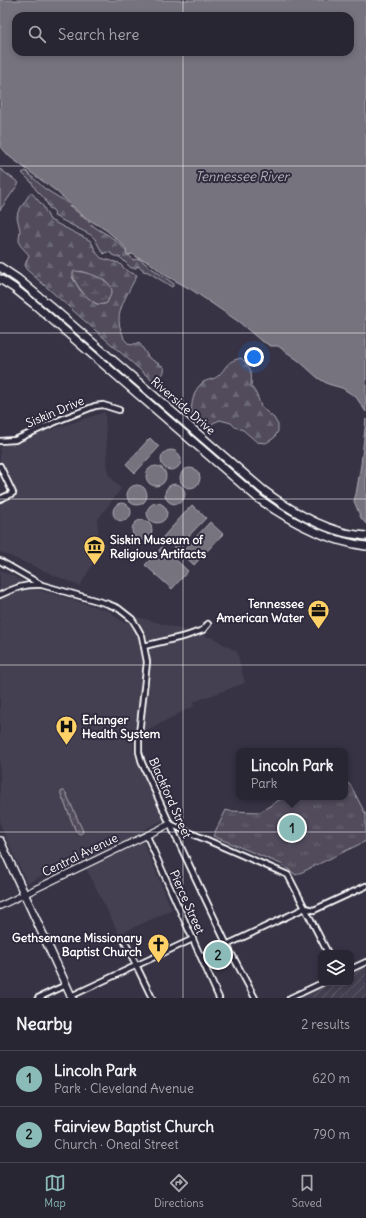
<!DOCTYPE html>
<meta charset="utf-8">
<style>
body{margin:0;font-family:Delius,sans-serif;background:#312e3c;color:#f1f3f6}
.controls{position:absolute;right:12px;bottom:12px;display:grid;overflow:hidden;border-radius:8px;box-shadow:0 2px 6px #0003}
.controls button{width:36px;height:36px;display:grid;place-items:center;padding:0;border:0;border-bottom:1px solid #45434f;background:#292634;color:#f1f3f6;font:20px sans-serif}
.you{position:absolute;left:254px;top:357px;width:14px;height:14px;margin:-10px;border:3px solid #fff;border-radius:50%;background:#1a73e8;box-shadow:0 0 0 6px #1a73e833}
.badge{display:grid;place-items:center;width:26px;height:26px;border-radius:50%;background:#8bbbb9;color:#111;font-size:13px;font-weight:700}
.pin{position:absolute;translate:-50% -50%;border:2px solid #fff;box-shadow:0 1px 4px #0006}
.popup{position:absolute;left:236px;top:748px;width:112px;height:52px;box-sizing:border-box;display:grid;place-content:center;border-radius:8px;background:#292634;filter:drop-shadow(0 1px 3px #0005);font-size:13px;white-space:nowrap;color:#a5a5ac}
.popup b{font-size:15px;color:#f1f3f6}
.popup::after{content:'';position:absolute;left:50%;top:100%;margin-left:-8px;border:8px solid transparent;border-top-color:#292634}
.list{margin:0;padding:0;list-style:none}
h2{display:flex;justify-content:space-between;align-items:center;height:52px;margin:0;padding:0 16px;font-size:17px}
h2 small{font-size:13px;font-weight:400;color:#a5a5ac}
.list li{display:grid;grid-template-columns:26px 1fr auto;gap:12px;align-items:center;box-sizing:border-box;height:56px;padding:0 16px;border-top:1px solid #45434f}
.list b{display:block;font-size:15px;white-space:nowrap}
.list p{margin:0;font-size:13px;white-space:nowrap;color:#a5a5ac}
.list em{font-size:13px;font-style:normal;color:#a5a5ac}
.icon{flex:none;width:22px;height:22px;fill:none;stroke:currentColor;stroke-width:2;stroke-linecap:round;stroke-linejoin:round}
.map{position:relative;flex:none;width:366px;height:998px;overflow:hidden}
.search{position:absolute;background:#292634;box-shadow:0 2px 6px #0003;left:12px;right:12px;top:12px;height:44px;display:flex;align-items:center;gap:10px;box-sizing:border-box;padding:0 14px;border-radius:12px;color:#a5a5ac;font-size:15px}
.sheet{height:164px;background:#292634}
nav{display:flex;justify-content:space-around;align-items:center;box-sizing:border-box;height:56px;border-top:1px solid #45434f;background:#292634;font-size:11px;color:#a5a5ac}
nav a{display:grid;justify-items:center;gap:2px}
nav .on{color:#8bbbb9}
.map>svg:first-child{display:block}
</style>
<div class="map">
<svg width="366" height="998" viewBox="0 0 366 998">
<defs>
<pattern id="industrial-furrows" width="10" height="10" patternUnits="userSpaceOnUse"><rect width="10" height="10" fill="#444051"/><path d="M-1 1l2-2M0 10L10 0M9 11l2-2" fill="none" stroke="#605d6b"/></pattern>
<pattern id="grass-dots" width="8" height="8" patternUnits="userSpaceOnUse"><rect width="8" height="8" fill="#514c5c"/><path d="M2 2h.1M6 6h.1" fill="none" stroke="#6b6774" stroke-width="1.8" stroke-linecap="round"/></pattern>
<pattern id="forest-firs" width="22" height="20" patternUnits="userSpaceOnUse"><rect width="22" height="20" fill="#514c5c"/><path d="M5 1l3.5 6h-7zM16 11l3.5 6h-7z" fill="#6b6774"/></pattern>
<pattern id="wetland-marsh" width="20" height="14" patternUnits="userSpaceOnUse"><rect width="20" height="14" fill="#514c5c"/><path d="M1 5h8M5 5V1M11 12h8M15 12V8" fill="none" stroke="#6b6774"/></pattern>
<pattern id="park-tufts" width="24" height="20" patternUnits="userSpaceOnUse"><rect width="24" height="20" fill="#514c5c"/><path d="M3 7l-1-3M5 7V3M7 7l1-3M15 17l-1-3M17 17v-4M19 17l1-3" fill="none" stroke="#6b6774"/></pattern>
</defs>
<rect width="100%" height="100%" fill="#373345"/>
<filter id="ink" filterUnits="userSpaceOnUse"><feTurbulence type="fractalNoise" baseFrequency=".025" numOctaves="2"/><feDisplacementMap in="SourceGraphic" scale="8" xChannelSelector="R" yChannelSelector="G"/><feConvolveMatrix kernelMatrix="1 2 1 2 8 2 1 2 1" color-interpolation-filters="sRGB"/></filter>
<g filter="url(#ink)">
<g fill="#444051">
<path d="M105,412L108,474L121,489L97,520L100,551L80,586L0,552V504L12,496L0,464V447Z"/>
<path d="M0,570L15,577L38,590L53,594L109,611L124,623L137,617L213,638L237,652L245,683L193,702L194,706L147,730L133,732L134,753L163,820L139,832L172,910L119,934L81,858L27,883L0,824Z"/>
</g>
<path fill="url(#industrial-furrows)" d="M366,962V998H293L324,983H351V970Z"/>
<path fill="url(#grass-dots)" stroke="#a8a6ae" d="M62,791H64L66,793L82,829L83,832L80,834L76,832L61,794V792Z"/>
<g fill="url(#forest-firs)" stroke="#a8a6ae" fill-rule="evenodd">
<path d="M26,171L45,189L63,200L96,228L108,235L120,244L133,260L139,259L174,284L173,286L172,287L148,272L143,271V269L137,266L136,268H131L121,258L112,255L111,253L106,252L104,254L102,252L95,239L91,235L54,216L55,213L52,209H50L44,198L36,190L32,183L22,173Z"/>
<path d="M31,192L43,206L50,220L91,241L96,252L101,258L119,263L127,271L137,275C131,288 118,307 119,321C119,328 123,333 124,339L129,344L131,345L137,343L140,344L149,358L164,367C166,375 158,379 151,379L146,375L26,269L25,265L29,255L20,245L19,240L20,230L17,217L18,212ZM81,271L107,282L105,304H96L93,301L80,290L72,277Z"/>
<path d="M241,358C252,368 252,372 251,386L257,395L261,407L274,418L278,425V431L274,438L266,443L257,442L243,430L235,427L231,423L220,420L213,423L208,428L202,425L196,424C195,421 192,418 192,415C190,406 194,389 202,383C207,379 215,380 219,375C228,366 225,362 241,358Z"/>
</g>
<path fill="url(#wetland-marsh)" stroke="#a8a6ae" d="M74,271C83,271 102,277 108,283C111,286 112,289 112,292L107,303C104,304 101,305 98,304C89,302 72,282 73,273Z"/>
<path fill="url(#park-tufts)" stroke="#a8a6ae" d="M345,780L351,786L366,815V841L296,875L281,864L213,836L226,810L229,811L260,812L284,797H345Z"/>
<path fill="#514c5c" stroke="#a8a6ae" d="M0,169L19,183L0,210Z"/>
<g fill="#76737f" stroke="#adabb2" fill-rule="evenodd">
<path d="M0,0H366V412L356,397L342,388L328,384L318,378L299,361L278,346H271L260,340L239,322L192,290L165,275L149,262L138,258L133,254L127,255L126,249L120,242L106,230L83,216L56,191L10,157L0,146ZM16,16H350V52H16Z"/>
<path d="M366,419V524L361,518L354,501L356,494L361,465Z"/>
<path d="M150,438L159,447L135,473L126,464Z"/>
<circle cx="171" cy="460" r="10"/>
<circle cx="156" cy="476" r="10"/>
<circle cx="190" cy="478" r="10"/>
<circle cx="175" cy="494" r="10"/>
<circle cx="137" cy="495" r="10"/>
<circle cx="122" cy="512" r="9"/>
<circle cx="157" cy="513" r="10"/>
<path d="M192,505L206,518L176,549L163,537Z"/>
<circle cx="142" cy="530" r="10"/>
<path d="M210,522L223,534L194,565L181,553Z"/>
<path d="M162,547L188,571L172,589L145,565Z"/>
</g>
<g fill="none" stroke-linecap="round" stroke-linejoin="round">
<defs>
<g id="minor">
<path d="M0,441L15,440L62,419L95,406L103,405L119,410"/>
<path d="M0,466L13,493L0,499"/>
<path d="M0,561L40,584"/>
<path d="M0,595C15,588 24,584 42,585L108,604L118,608L132,619L137,627L142,636L147,662L139,734V752L142,763L170,824L227,945L255,998"/>
<path d="M144,646L186,636L203,630L208,624"/>
<path d="M170,824L288,875L328,953"/>
<path d="M147,836L219,998"/>
<path d="M123,938L152,998"/>
<path d="M201,957L305,908L314,910L366,886"/>
<path d="M351,969L366,962"/>
<path d="M71,996L193,939"/>
<path d="M38,998L66,985"/>
<path d="M290,998L322,983"/>
</g>
<path id="tertiary" d="M0,906L170,824"/>
<path id="secondary" d="M0,841L72,998"/>
<g id="primary">
<path d="M0,267L18,279L48,304L263,490C287,508 313,524 342,532C349,534 358,535 366,536"/>
<path d="M0,279L14,288L34,304L259,499C291,522 326,541 366,546"/>
</g>
</defs>
<use href="#minor" stroke="#fff" stroke-width="8"/>
<use href="#tertiary" stroke="#fff" stroke-width="8"/>
<use href="#secondary" stroke="#fff" stroke-width="10"/>
<use href="#primary" stroke="#fff" stroke-width="10"/>
<use href="#minor" stroke="#2f2a3d" stroke-width="4.5"/>
<use href="#tertiary" stroke="#2f2a3d" stroke-width="5.5"/>
<use href="#secondary" stroke="#2f2a3d" stroke-width="7"/>
<use href="#primary" stroke="#2f2a3d" stroke-width="7"/>
</g>
</g>
<path fill="none" stroke="#fff" stroke-width="1" stroke-opacity="0.55" d="M183,0V16M183,52V998M0,166H366M0,333H366M0,499H366M0,665H366M0,832H366"/>
<defs>
<symbol id="museum-pin" viewBox="-11 -11 22 30"><path d="M0 17L-7.5 6A9.5 9.5 0 1 1 7.5 6Z" fill="#ffd166" stroke="#2f2a3d"/><path d="M0-6L6-3V-2H-6V-3ZM-5-1h2V3h-2ZM-1-1h2V3h-2ZM3-1h2V3H3ZM-6 4H6V6H-6Z" fill="#111"/></symbol>
<symbol id="office-pin" viewBox="-11 -11 22 30"><path d="M0 17L-7.5 6A9.5 9.5 0 1 1 7.5 6Z" fill="#ffd166" stroke="#2f2a3d"/><path d="M-6-3h4V-5.5h4V-3h4V5H-6ZM-1-4.5V-3h2v-1.5ZM-6 0V1H6V0Z" fill="#111"/></symbol>
<symbol id="hospital-pin" viewBox="-11 -11 22 30"><path d="M0 17L-7.5 6A9.5 9.5 0 1 1 7.5 6Z" fill="#ffd166" stroke="#2f2a3d"/><path d="M-5-5h3v3.5h4V-5h3V5h-3V1.5h-4V5h-3Z" fill="#111"/></symbol>
<symbol id="church-pin" viewBox="-11 -11 22 30"><path d="M0 17L-7.5 6A9.5 9.5 0 1 1 7.5 6Z" fill="#ffd166" stroke="#2f2a3d"/><path d="M-1.2-6h2.4v3.5h3.3v2.4h-3.3V6h-2.4V-.1h-3.3v-2.4h3.3Z" fill="#111"/></symbol>
</defs>
<g fill-rule="evenodd">
<use href="#museum-pin" x="82" y="534" width="25" height="34"/>
<use href="#office-pin" x="306" y="598" width="25" height="34"/>
<use href="#hospital-pin" x="54" y="714" width="25" height="34"/>
<use href="#church-pin" x="146" y="932" width="25" height="34"/>
</g>
<g text-anchor="middle" stroke-width="4" stroke-linejoin="round" paint-order="stroke">
<g font-size="12" fill="#fff" stroke="#2f2a3d">
<text transform="translate(183 406) rotate(41)" y="4">Riverside Drive</text>
<text transform="translate(55 412) rotate(-23)" y="4">Siskin Drive</text>
<text transform="translate(170 798) rotate(66)" y="4">Blackford Street</text>
<text transform="translate(80 855) rotate(-26)" y="4">Central Avenue</text>
<text transform="translate(187 902) rotate(66)" y="4">Pierce Street</text>
</g>
<g font-size="12" font-weight="bold" fill="#fff" stroke="#2f2a3d" text-anchor="start">
<text x="110" y="544">Siskin Museum of<tspan x="110" dy="14">Religious Artifacts</tspan></text>
<text x="304" y="608" text-anchor="end">Tennessee<tspan x="304" dy="14">American Water</tspan></text>
<text x="82" y="724">Erlanger<tspan x="82" dy="14">Health System</tspan></text>
<text x="142" y="942" text-anchor="end">Gethsemane Missionary<tspan x="142" dy="14">Baptist Church</tspan></text>
</g>
<g font-size="13" font-style="italic" fill="#b4b2b9" stroke="#2f2a3d">
<text x="242" y="181">Tennessee River</text>
</g>
</g>
</svg>
<div class="controls">
<button><svg class="icon" aria-label="layers" viewBox="0 0 24 24"><path d="M12 4l9 5-9 5-9-5zM3 14l9 5 9-5"/></svg></button>
</div>
<div class="you"></div>
<div class="pin badge" style="left:292px;top:828px">1</div>
<div class="popup"><b>Lincoln Park</b>Park</div>
<div class="pin badge" style="left:218px;top:955px">2</div>
<div class="search"><svg class="icon" aria-label="search" viewBox="0 0 24 24"><circle cx="10" cy="10" r="6"/><path d="M15 15l6 6"/></svg>Search here</div>
</div>
<section class="sheet">
<h2>Nearby<small>2 results</small></h2>
<ul class="list">
<li><span class="badge">1</span><div><b>Lincoln Park</b><p>Park · Cleveland Avenue</p></div><em>620 m</em></li>
<li><span class="badge">2</span><div><b>Fairview Baptist Church</b><p>Church · Oneal Street</p></div><em>790 m</em></li>
</ul>
</section>
<nav>
<a class="on"><svg class="icon" aria-label="map" viewBox="0 0 24 24"><path d="M3 6l6-2 6 2 6-2v14l-6 2-6-2-6 2zM9 4v14M15 6v14"/></svg>Map</a>
<a><svg class="icon" aria-label="directions" viewBox="0 0 24 24"><path d="M12 3l9 9-9 9-9-9zM9 14v-3h6M13 9l2 2-2 2"/></svg>Directions</a>
<a><svg class="icon" aria-label="saved" viewBox="0 0 24 24"><path d="M7 4h10v16l-5-4-5 4z"/></svg>Saved</a>
</nav>
